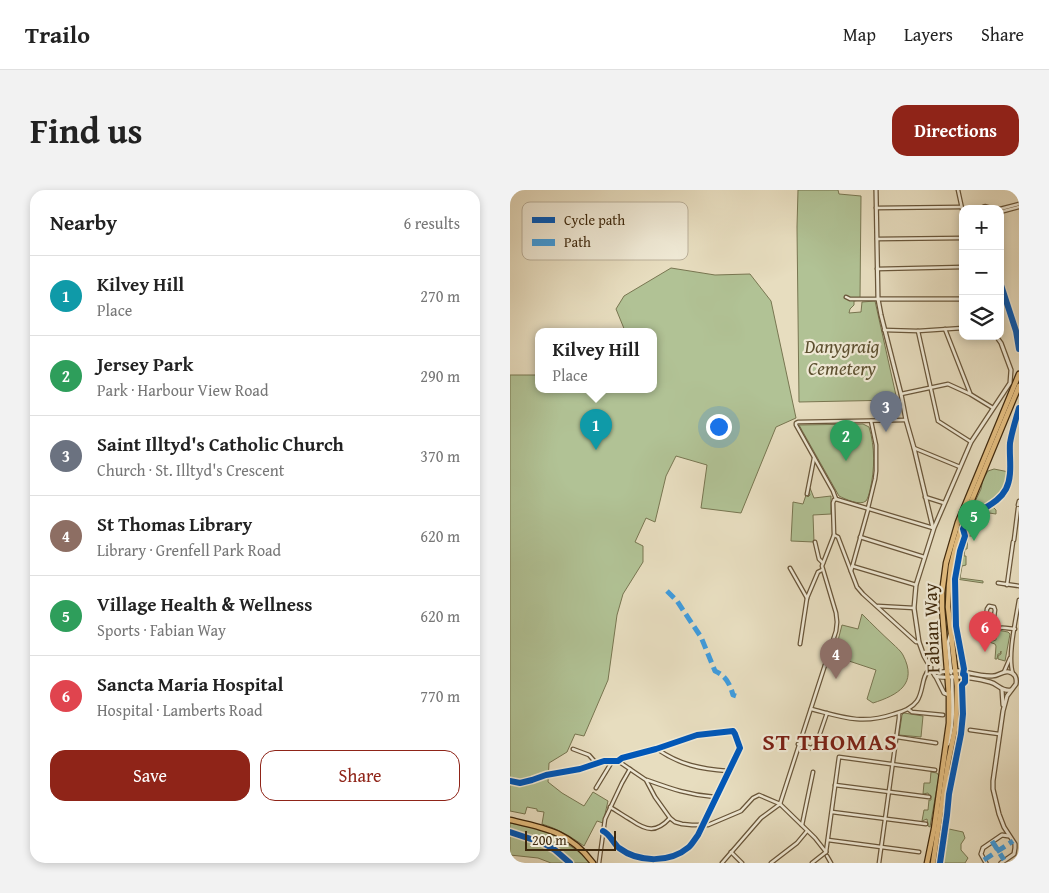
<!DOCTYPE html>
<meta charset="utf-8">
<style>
body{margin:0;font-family:"Gentium Book Plus",serif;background:#f2f2f2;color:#222}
.controls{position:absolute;right:15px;top:15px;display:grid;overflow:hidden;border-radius:10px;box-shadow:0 2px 8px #0003}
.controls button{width:45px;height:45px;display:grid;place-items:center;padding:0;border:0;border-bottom:1px solid #e0e0e0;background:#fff;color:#222;font:25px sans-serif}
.scale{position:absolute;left:15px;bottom:12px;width:91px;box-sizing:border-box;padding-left:5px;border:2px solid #3f290d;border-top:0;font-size:14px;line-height:18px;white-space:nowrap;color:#3f290d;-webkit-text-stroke:4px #efe9d5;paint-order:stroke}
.you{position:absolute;left:208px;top:236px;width:18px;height:18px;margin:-12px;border:4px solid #fff;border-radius:50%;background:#1a73e8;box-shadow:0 0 0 8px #1a73e833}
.badge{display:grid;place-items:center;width:32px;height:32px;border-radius:50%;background:#8f2418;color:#fff;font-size:16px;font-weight:700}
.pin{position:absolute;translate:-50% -41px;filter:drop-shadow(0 1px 2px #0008)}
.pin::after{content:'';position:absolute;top:26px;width:18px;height:15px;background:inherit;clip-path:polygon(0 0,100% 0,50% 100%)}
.popup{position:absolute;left:25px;top:138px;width:122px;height:65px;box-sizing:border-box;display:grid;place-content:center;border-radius:10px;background:#fff;filter:drop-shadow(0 1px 4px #0005);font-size:16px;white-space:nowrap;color:#767676}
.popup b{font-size:19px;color:#222}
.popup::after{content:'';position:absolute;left:50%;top:100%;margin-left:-10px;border:10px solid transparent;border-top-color:#fff}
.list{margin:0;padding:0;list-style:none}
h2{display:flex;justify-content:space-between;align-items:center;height:65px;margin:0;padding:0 20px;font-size:21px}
h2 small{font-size:16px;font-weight:400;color:#767676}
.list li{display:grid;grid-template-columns:32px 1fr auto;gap:15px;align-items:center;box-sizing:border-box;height:80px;padding:0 20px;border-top:1px solid #e0e0e0}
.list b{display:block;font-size:19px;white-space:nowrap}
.list p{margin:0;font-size:16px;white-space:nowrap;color:#767676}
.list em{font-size:16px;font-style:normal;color:#767676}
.actions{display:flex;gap:10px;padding:15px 20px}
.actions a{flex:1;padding:11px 0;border:1px solid #8f2418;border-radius:15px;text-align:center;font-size:18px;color:#8f2418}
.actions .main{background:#8f2418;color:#fff}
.icon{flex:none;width:28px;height:28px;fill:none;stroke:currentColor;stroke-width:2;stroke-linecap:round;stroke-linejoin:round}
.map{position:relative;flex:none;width:509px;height:673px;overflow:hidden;border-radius:15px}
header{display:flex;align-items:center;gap:30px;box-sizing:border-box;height:70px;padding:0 25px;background:#fff;border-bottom:1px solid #e0e0e0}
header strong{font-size:24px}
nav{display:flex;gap:28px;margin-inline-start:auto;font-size:18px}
.intro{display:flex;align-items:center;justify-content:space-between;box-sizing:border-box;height:120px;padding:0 30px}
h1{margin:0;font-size:35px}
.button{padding:12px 22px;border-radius:15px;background:#8f2418;color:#fff;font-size:18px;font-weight:700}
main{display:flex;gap:30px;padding:0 30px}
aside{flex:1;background:#fff;border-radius:15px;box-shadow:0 2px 8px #0003}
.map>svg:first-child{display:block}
</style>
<header>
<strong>Trailo</strong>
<nav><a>Map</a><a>Layers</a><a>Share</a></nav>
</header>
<div class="intro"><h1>Find us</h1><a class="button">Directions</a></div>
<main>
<aside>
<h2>Nearby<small>6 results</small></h2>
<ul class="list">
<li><span class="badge" style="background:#0f9aa8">1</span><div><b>Kilvey Hill</b><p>Place</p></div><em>270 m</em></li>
<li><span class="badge" style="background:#2e9e5b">2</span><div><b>Jersey Park</b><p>Park · Harbour View Road</p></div><em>290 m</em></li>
<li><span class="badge" style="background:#6b7280">3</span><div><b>Saint Illtyd's Catholic Church</b><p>Church · St. Illtyd's Crescent</p></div><em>370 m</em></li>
<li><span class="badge" style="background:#8d6e63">4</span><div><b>St Thomas Library</b><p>Library · Grenfell Park Road</p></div><em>620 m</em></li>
<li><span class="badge" style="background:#2e9e5b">5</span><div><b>Village Health &amp; Wellness</b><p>Sports · Fabian Way</p></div><em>620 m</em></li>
<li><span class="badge" style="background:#e0444e">6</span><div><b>Sancta Maria Hospital</b><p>Hospital · Lamberts Road</p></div><em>770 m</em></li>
</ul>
<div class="actions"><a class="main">Save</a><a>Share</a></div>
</aside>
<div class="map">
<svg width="509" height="673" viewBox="0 0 509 673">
<rect width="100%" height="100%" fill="#e7ddbf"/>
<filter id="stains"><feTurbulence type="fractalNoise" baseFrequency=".004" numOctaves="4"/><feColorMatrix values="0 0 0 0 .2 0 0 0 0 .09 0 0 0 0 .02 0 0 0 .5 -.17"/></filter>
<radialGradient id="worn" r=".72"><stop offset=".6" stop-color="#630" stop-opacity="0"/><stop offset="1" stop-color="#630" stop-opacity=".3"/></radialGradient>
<g fill="#b1c295" stroke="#787651">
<path d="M288,0H328L329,4L351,6L350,110L344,111V115L340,119L339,123L351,122L352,112L365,111L387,210L289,212L287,37Z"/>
<path d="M161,78L205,85L240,84L261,111L286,228L266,237L231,323L191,318L197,275L166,266L156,286L145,332L136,328L125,352L133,356V372L113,404L107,425L98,490L74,546L65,544L57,562L39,573L38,592L52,603L74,616L83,602L98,611L93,633L87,631L74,656C60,646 48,639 32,634L34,622L27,621V619L17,617L15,624L0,621V185H28V199H144V141H115L106,119L114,106Z"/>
<path d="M353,234L359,237C365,257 365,279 360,300C359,304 358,308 356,311C350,316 335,309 329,306L289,235Z"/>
<path d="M484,279L499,282C497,307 480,313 462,325V318L471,299L473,289L478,281Z"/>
<path d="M300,298L304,308L321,306V324L303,325L304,352L281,351L283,312L293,314L296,305L298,307L300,305L299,301Z"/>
<path d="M483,317L486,320V324L479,323L478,325C469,325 463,333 462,342L465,343L464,346H458L457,359H455L454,366H456V375L452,376L450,388L473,391V393L446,389L450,360L456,344L455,341C461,329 471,324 483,317Z"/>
<path d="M352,424C362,434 372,444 383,454C386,457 391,461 393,465C408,494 388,505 363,513L357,509L366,480L324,466L332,435L348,439Z"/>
<path d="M487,440L498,442L500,444L495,471L488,469V466L491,464V461L490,464H488L487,469H485L486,456L485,454L479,452V449H480L483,451L486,450V448H480Z"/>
<path d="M394,523L413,526L411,547L389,545L392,525Z"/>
<path d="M421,582L427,583L429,586L420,637L418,636L417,629L412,631L414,620H418L419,610H421V606L419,605L418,603L413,604L414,593H420Z"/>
<path d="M0,633C21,637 42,640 60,653L59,655L65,659L67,657L80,673H41L28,668L0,665Z"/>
<path d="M439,639L453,642L455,648L451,654V660L458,668L455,673H433Z"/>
</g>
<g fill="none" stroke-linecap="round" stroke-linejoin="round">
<defs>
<g id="minor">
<path d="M448,0L453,23"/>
<path d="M366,18L451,17"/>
<path d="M471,19C474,15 478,16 481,19"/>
<path d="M490,19L509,14"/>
<path d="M490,22L509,17"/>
<path d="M367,49L453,48"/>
<path d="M367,79L453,77"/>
<path d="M336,107L340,109H368"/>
<path d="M435,139L460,203"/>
<path d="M374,140L408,141L453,138"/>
<path d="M408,141L428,231L461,252"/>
<path d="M391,204L438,194L460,204L483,218"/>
<path d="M404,258L450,277"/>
<path d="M297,304L304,268"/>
<path d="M415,307L434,313"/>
<path d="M326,309L323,301L286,235V233L288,232L396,230"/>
<path d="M326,309L423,338"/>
<path d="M508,315L509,311"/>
<path d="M324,345L328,347L347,397L353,404L406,452H409"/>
<path d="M350,347L414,367"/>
<path d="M504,350L508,318"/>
<path d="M305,352L309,369L313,373"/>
<path d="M342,376L406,395"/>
<path d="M280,378L297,408"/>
<path d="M341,381L358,320V318L365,289L366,281V255L361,231"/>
<path d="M488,393L509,396"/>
<path d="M497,395L503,352"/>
<path d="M368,416L404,418"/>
<path d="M482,441L485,420L484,417L479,416L477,419L474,441L475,444L480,445C486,435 494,438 505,439"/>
<path d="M290,454L297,408L308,382L312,380"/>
<path d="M494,482L500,468"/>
<path d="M503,484C497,467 506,429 509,410"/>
<path d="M301,519C332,527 351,535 384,524C392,522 402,518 407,511C414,501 411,486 420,479"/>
<path d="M398,519L402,522L433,525"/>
<path d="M460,540L489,544"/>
<path d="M387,547L426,553"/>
<path d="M288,554L301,558L306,555L317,523"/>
<path d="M63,559L79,565L86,573"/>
<path d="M147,559C170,575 191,579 218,581"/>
<path d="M108,571L136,590L145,607L160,628L165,632L172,634L182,635H198L231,621L243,608L249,605L270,614L305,648L316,662"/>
<path d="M137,590C162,599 179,605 205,607"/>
<path d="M0,591L10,593L22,590L36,585L70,579L94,571H108L112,568L146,559L187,545L223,541L225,544L230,558L188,645C185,649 182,654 179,657C160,673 129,673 109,658C103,653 100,644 93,641"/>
<path d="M325,595L419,607"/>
<path d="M86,598L103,570"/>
<path d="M270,614L326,441L327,432L326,423L312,376L324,345L323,313L324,310L326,309"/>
<path d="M100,617C107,621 114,626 121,630C137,641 146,643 160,628"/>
<path d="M322,622L416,634"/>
<path d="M292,635L303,582"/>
<path d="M318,650L409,662"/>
<path d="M221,662L232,673"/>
<path d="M316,662L329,567L425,580"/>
<path d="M317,666L321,673"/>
<path d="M89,673L95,629L112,593L120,579"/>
<path d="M212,673L251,628L270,614"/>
<path d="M261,673L287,653L297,641"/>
<path d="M302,673L316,662"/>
<path d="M369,673L389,528V523"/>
</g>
<g id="tertiary">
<path d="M366,0L368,109L371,125L391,204L396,230L404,258L423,338"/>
<path d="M368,109H453"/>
<path d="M486,146L491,153L501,180L500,193L461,252L424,338L406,395L404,418L409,452L414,466L425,486C431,488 438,487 444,487C456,487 469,489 480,492C488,494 492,502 501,500"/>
<path d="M440,445L438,453L441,483"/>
<path d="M423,482C432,483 441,480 450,481C460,483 471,486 481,486C488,487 493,480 499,482C505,483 507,488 506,494L497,506L493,521L483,591V599L489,624L494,637L505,654V658L504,664L491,673"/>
<path d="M426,487L434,503L439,505"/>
<path d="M492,500L493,515"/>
<path d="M438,554C445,531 442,509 442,486"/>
<path d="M476,673L471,664L473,658L492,645L499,646"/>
</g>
<path id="primary" d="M0,630C35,638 60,642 83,673"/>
<g id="trunk">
<path d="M417,673L424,639L439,533V505L432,418V403L436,373L448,332L509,184"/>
<path d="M423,673L438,573L446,534L447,496L438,417L439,396L441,376L446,355L454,329L509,196"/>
</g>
</defs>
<use href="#minor" stroke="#69563a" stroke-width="5"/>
<use href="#tertiary" stroke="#69563a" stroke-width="5.5"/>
<use href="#primary" stroke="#3f290d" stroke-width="7"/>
<use href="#trunk" stroke="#3f290d" stroke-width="7"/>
<use href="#minor" stroke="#efe9d5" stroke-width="2.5"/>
<use href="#tertiary" stroke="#efe9d5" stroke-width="3"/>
<use href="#primary" stroke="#e4be80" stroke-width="4.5"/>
<use href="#trunk" stroke="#e4be80" stroke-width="4.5"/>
<g stroke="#3f9cde" stroke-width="5" stroke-dasharray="10 5" stroke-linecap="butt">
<path d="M157,401L167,411L191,447L205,481C216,486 220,494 223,505L226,506"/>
<path d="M482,651L494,670"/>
<path d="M474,670L503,651"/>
</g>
<defs>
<g id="cycleway">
<path d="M490,92L506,141L509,159"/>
<path d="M0,591L10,593L22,590L36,585L70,579L94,571H108L112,568L146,559L187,545L223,541L225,544L230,558L188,645C185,649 182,654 179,657C160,673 129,673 109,658C103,653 100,644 93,641"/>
<path d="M0,642L33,653L45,660L60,673"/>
<path d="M430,673L437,625L439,604L451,544L453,524L452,495L455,492V485L453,484L454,479L446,436L445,389L450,361L455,346L453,339C462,319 486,318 496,299C503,285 499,268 500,253C502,241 506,229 509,218"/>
</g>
</defs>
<use href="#cycleway" stroke="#efe9d5" stroke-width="9"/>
<use href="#cycleway" stroke="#0057b8" stroke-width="6"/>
</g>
<g text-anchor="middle" stroke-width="4.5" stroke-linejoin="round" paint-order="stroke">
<g font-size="19" font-style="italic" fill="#5c4f2f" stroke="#efe9d5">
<text x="332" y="163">Danygraig<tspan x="332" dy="22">Cemetery</tspan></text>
</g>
<g font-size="19" fill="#3f290d" stroke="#efe9d5">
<text transform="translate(421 438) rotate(-92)" y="7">Fabian Way</text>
</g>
<g font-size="24" font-weight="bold" letter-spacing="1" fill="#7a1f14" stroke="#efe9d5">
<text x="320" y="560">ST THOMAS</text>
</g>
</g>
<rect x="12" y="12" width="166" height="58" rx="8" fill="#efe9d5" stroke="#baaf99" stroke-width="1"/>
<rect x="22" y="27" width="23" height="6" fill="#0057b8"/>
<rect x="22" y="49" width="23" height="7" fill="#3f9cde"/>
<g font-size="14" fill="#3f290d">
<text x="54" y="35">Cycle path</text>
<text x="54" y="57">Path</text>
</g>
<rect width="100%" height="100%" filter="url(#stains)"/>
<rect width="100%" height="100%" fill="url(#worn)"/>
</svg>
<div class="controls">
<button>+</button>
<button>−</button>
<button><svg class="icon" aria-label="layers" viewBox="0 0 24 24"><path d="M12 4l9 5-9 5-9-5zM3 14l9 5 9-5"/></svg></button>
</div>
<div class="scale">200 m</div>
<div class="you"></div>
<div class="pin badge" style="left:86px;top:260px;background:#0f9aa8">1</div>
<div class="popup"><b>Kilvey Hill</b>Place</div>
<div class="pin badge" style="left:336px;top:271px;background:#2e9e5b">2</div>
<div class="pin badge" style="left:376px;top:242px;background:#6b7280">3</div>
<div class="pin badge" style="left:326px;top:489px;background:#8d6e63">4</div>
<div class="pin badge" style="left:464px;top:351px;background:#2e9e5b">5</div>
<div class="pin badge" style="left:475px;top:462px;background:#e0444e">6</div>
</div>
</main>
